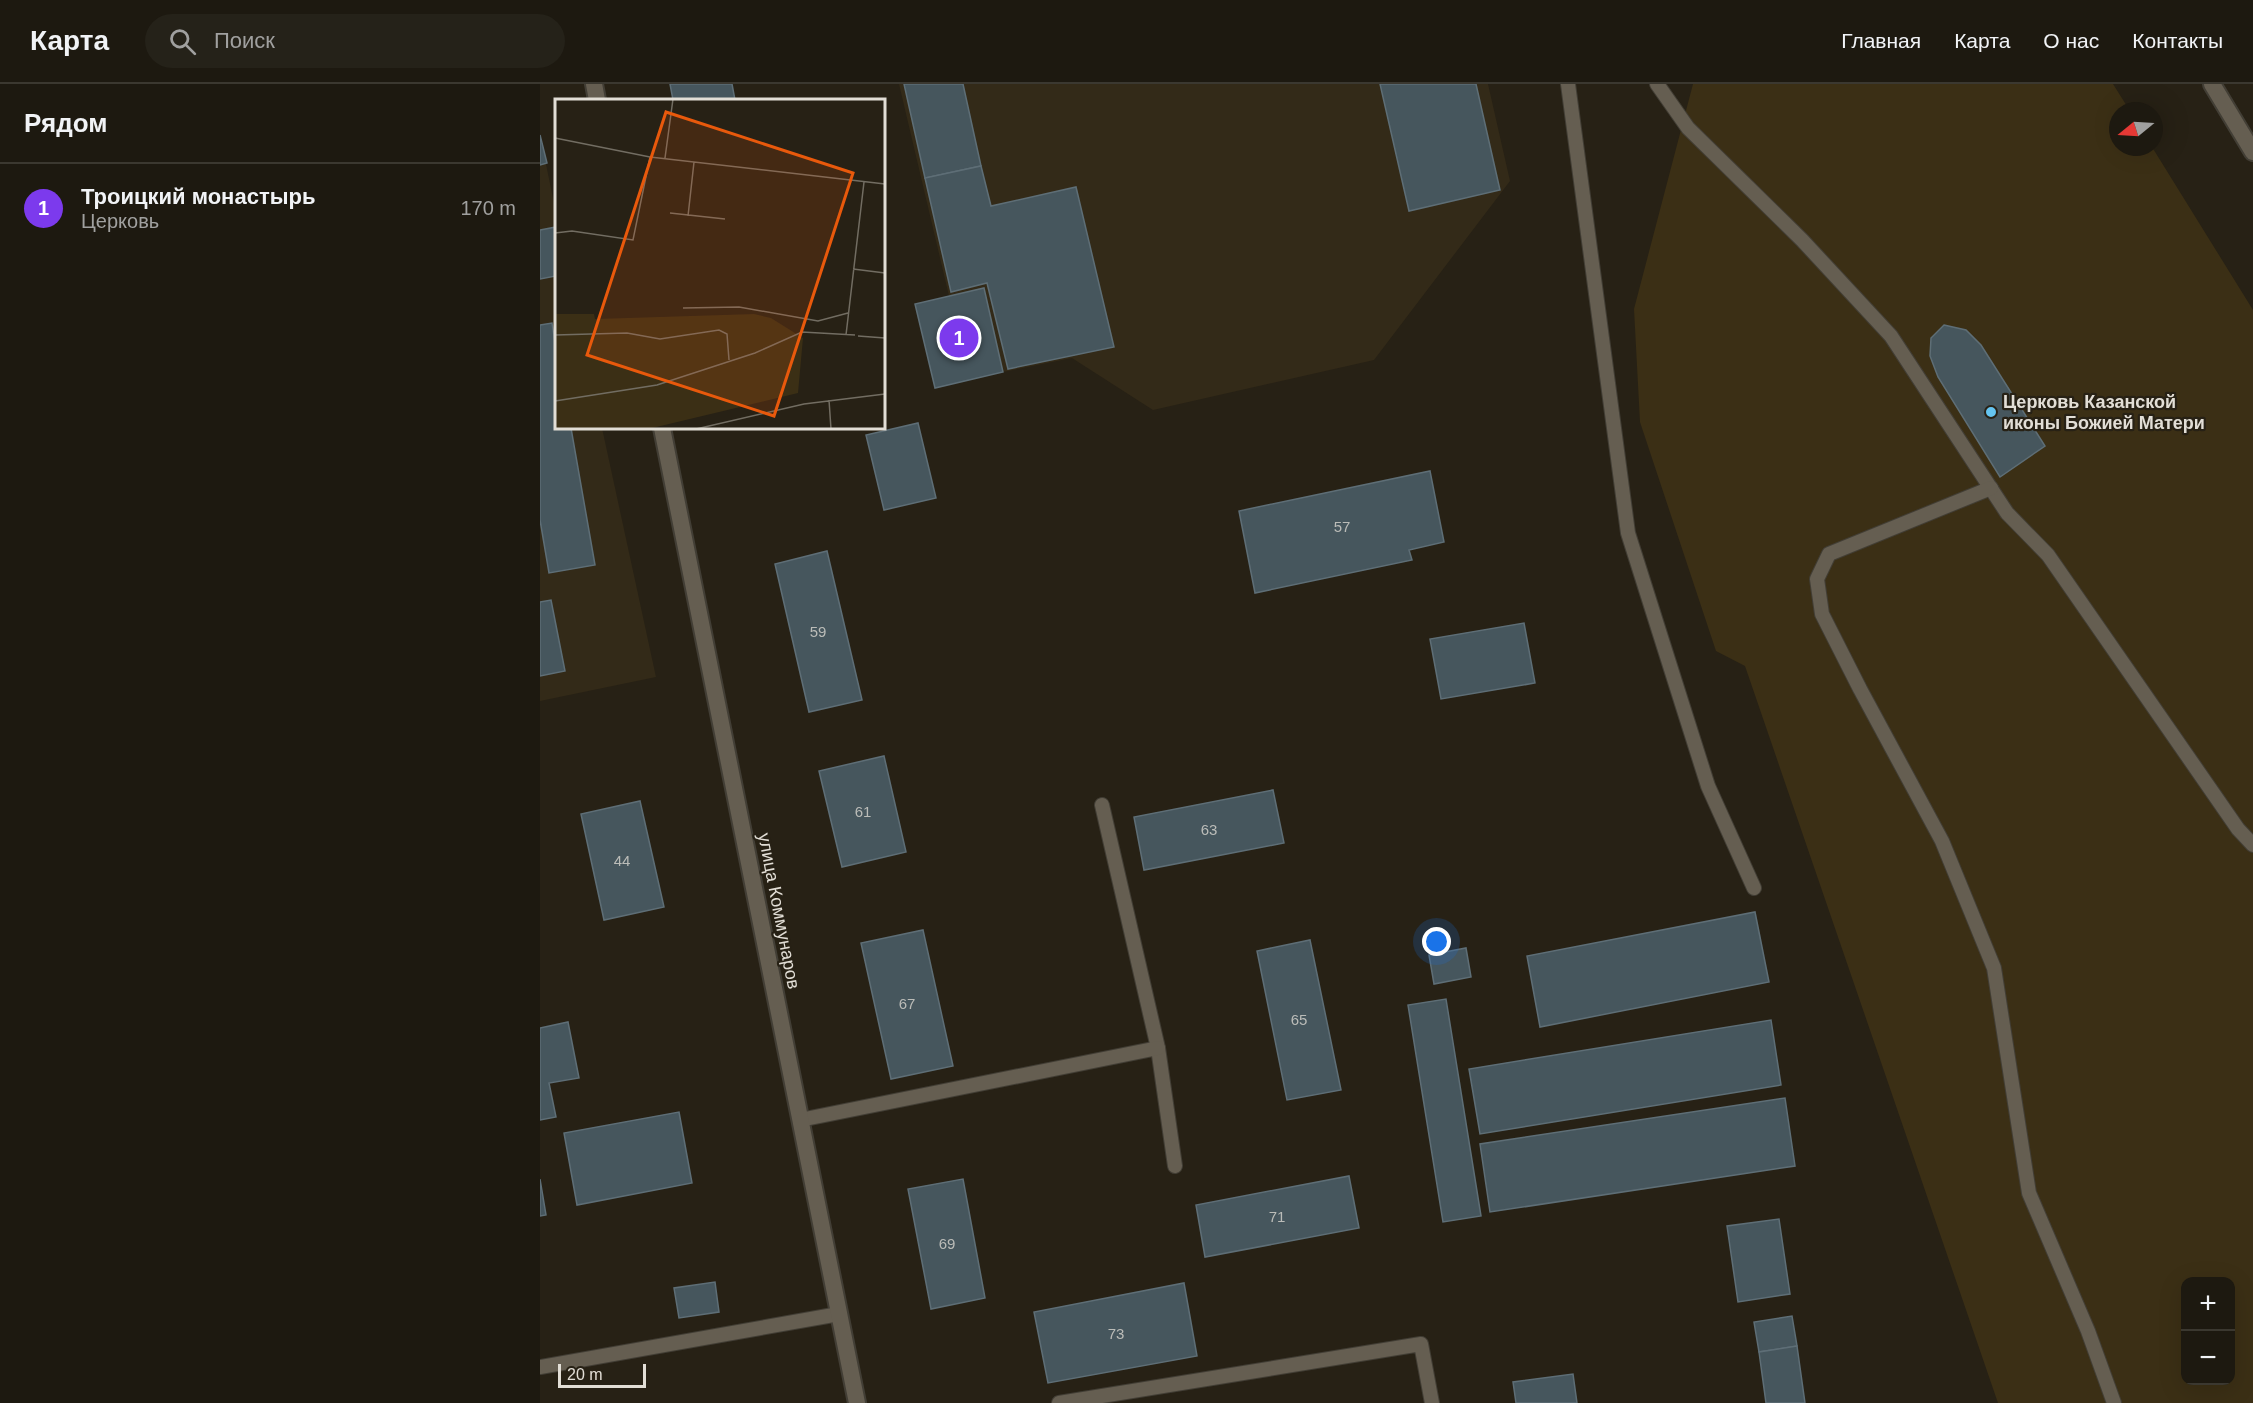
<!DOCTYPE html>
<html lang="ru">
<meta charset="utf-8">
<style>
body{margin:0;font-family:Arial,sans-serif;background:#252219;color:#f1f3f6}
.controls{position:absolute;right:18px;bottom:18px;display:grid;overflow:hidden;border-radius:12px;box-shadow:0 6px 24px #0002}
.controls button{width:54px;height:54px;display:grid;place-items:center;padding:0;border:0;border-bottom:2px solid #3b3830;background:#1d1910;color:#f1f3f6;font:30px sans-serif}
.compass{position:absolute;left:1569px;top:18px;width:54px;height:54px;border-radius:50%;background:#1d1910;box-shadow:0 6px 24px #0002;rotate:252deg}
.scale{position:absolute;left:18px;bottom:15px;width:88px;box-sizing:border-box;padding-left:6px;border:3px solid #e2ded6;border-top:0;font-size:16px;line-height:21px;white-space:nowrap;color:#e2ded6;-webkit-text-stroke:4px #272115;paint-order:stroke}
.you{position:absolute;left:897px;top:858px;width:21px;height:21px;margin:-15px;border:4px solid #fff;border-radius:50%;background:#1a73e8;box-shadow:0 0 0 9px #1a73e833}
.badge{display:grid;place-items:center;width:39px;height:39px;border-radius:50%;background:#7c3aed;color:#fff;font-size:20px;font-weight:700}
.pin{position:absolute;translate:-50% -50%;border:3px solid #fff;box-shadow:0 2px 6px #0006}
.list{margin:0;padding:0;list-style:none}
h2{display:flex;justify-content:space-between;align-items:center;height:78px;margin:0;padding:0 24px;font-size:26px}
h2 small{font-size:20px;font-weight:400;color:#a0a09f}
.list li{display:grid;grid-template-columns:39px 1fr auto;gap:18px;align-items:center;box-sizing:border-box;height:90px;padding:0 24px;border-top:2px solid #3b3830}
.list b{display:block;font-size:22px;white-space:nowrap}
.list p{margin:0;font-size:20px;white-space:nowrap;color:#a0a09f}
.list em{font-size:20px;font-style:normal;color:#a0a09f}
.icon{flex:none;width:33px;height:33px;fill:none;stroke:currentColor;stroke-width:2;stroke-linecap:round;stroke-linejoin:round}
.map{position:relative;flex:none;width:1713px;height:1319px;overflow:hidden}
header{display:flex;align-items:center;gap:36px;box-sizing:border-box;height:84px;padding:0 30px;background:#1d1910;border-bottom:2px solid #3b3830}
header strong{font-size:28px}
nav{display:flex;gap:33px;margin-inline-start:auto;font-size:21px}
.search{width:420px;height:54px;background:#252219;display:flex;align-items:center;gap:15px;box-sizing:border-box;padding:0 21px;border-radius:33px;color:#a0a09f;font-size:22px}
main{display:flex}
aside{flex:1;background:#1d1910}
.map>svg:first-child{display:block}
</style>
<header>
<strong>Карта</strong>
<div class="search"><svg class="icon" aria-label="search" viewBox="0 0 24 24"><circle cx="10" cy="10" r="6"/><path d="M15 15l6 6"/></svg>Поиск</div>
<nav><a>Главная</a><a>Карта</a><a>О нас</a><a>Контакты</a></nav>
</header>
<main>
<aside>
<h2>Рядом<small></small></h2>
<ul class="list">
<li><span class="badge">1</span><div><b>Троицкий монастырь</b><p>Церковь</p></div><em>170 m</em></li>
</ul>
</aside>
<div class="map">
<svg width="1713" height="1319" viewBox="0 0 1713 1319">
<rect width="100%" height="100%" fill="#272115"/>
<g fill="#332a18">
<path d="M359,0H948L970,97L834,276L613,326L532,274L463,288L444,204L409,212Z"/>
<path d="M0,51L16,129V344H62L116,593L0,617Z"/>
</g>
<path fill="#3b2f15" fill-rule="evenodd" d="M1153,0H1573L1590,27H1578V63H1612L1713,226V1319H1458L1205,582L1176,567L1100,338L1094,225ZM1646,1198H1690V1296H1646Z"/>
<g fill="#46565d" stroke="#5e6e76" stroke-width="1.5">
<path d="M130,0H192L195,16H133Z"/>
<path d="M364,0H423L441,82L385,94Z"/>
<path d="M840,0H936L960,106L869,127Z"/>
<path d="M0,51L7,79L0,81Z"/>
<path d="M441,82L451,122L536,103L574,263L468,285L447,199L411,208L385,94Z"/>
<path d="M16,143V192L0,195V146Z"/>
<path d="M444,204L463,288L395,304L375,220Z"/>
<path d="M12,239L16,265V344H31L55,481L9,489L0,436V241Z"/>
<path d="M1404,241L1426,246L1441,261L1505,362L1460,393L1398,293L1390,272L1391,254Z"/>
<path d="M378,339L396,414L344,426L326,351Z"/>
<path d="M890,387L904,458L869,466L872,476L715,509L699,427Z"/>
<path d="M287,467L322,616L269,628L235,480Z"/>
<path d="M11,516L25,587L0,592V518Z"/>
<path d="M984,539L995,599L901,615L890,555Z"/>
<path d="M344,672L366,768L302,783L279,687Z"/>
<path d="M733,706L744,759L604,786L594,733Z"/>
<path d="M100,717L124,823L64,836L41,730Z"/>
<path d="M1215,828L1229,898L1000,943L987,872Z"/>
<path d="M383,846L413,982L351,995L321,859Z"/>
<path d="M770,856L801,1006L747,1016L717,867Z"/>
<path d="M926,864L931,893L894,900L889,871Z"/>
<path d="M906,915L941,1132L903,1138L868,921Z"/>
<path d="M1231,936L1241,1001L940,1050L929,985Z"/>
<path d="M28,938L39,994L9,999L16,1033L0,1036V944Z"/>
<path d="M1245,1014L1255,1082L950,1128L940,1060Z"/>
<path d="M139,1028L152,1099L37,1121L24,1049Z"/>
<path d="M809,1092L819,1144L665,1173L656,1121Z"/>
<path d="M0,1095L6,1131L0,1132Z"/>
<path d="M423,1095L445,1214L391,1225L368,1105Z"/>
<path d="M1239,1135L1250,1210L1198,1218L1187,1142Z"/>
<path d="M175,1198L179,1228L139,1234L134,1204Z"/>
<path d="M644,1199L657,1272L508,1299L494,1228Z"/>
<path d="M1252,1232L1257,1262L1219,1268L1214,1238Z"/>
<path d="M1257,1262L1265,1319H1226L1219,1268Z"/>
<path d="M1033,1290L1037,1319H976L973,1298Z"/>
</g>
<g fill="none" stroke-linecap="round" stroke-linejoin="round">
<defs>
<g id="service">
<path d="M1028,0L1088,449L1168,702L1214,804"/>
<path d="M1117,0L1148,44L1262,156L1351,252L1467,429L1508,471L1698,745L1713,761"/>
<path d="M1451,404L1289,470L1277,495L1282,530L1320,605L1402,757L1454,884L1489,1109L1548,1247L1574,1319"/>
<path d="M562,721L618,964L635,1082"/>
<path d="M260,1036L618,964"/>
<path d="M0,1283L299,1230"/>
<path d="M519,1319L881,1260L892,1319"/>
</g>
<path id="tertiary" d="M1672,0L1713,68"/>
<g id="secondary">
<path d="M54,0L57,16"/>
<path d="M122,344L317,1319"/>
</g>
</defs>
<use href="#service" stroke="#423e35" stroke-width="16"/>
<use href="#tertiary" stroke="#423e35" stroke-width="20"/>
<use href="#secondary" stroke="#423e35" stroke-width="20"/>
<use href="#service" stroke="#655e51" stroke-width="14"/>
<use href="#tertiary" stroke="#655e51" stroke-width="16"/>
<use href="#secondary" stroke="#655e51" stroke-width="16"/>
</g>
<circle fill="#65c4ef" stroke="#272115" stroke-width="2" cx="1451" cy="328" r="6"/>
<g text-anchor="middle" stroke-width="4.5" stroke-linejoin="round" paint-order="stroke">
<g font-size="15" fill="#bbbcb8">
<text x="802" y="448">57</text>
<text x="278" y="553">59</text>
<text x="323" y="733">61</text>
<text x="669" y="751">63</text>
<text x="82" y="782">44</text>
<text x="367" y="925">67</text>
<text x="759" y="941">65</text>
<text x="737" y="1138">71</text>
<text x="407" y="1165">69</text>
<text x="576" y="1255">73</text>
</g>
<g font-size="18" font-weight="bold" fill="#e2ded6" stroke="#272115" text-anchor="start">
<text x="1463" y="324">Церковь Казанской<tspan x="1463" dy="21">иконы Божией Матери</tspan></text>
</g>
<g font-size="18" fill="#e2ded6" stroke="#272115">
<text transform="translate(239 827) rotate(79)" y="6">улица Коммунаров</text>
</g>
</g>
<g transform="translate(15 15)">
<rect width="330" height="330" fill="#272115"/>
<path d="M0,215H39L40,220L199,215L216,219L248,239L243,294L93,330H0Z" fill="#3b2f15"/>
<path fill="none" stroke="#726d62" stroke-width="1.5" d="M0,39L95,58L330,85M110,59L118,0M115,114L170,120M133,117L139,63M0,134L17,132L78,141L95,58M298,170L330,174M128,209L184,208L263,222L293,214M0,236L72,234L105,240L164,231L172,235L174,261M291,236L309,83M303,237L330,239M274,301L276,330M0,302L102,286L200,254L247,233L300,236M141,330L249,305L330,295"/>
<path fill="#e8590c" fill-opacity="0.15" stroke="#e8590c" stroke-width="3" d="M111,13L298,74L219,317L32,256Z"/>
<rect width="330" height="330" fill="none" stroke="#e2ded6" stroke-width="3"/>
</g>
</svg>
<div class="controls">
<button>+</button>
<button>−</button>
</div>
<svg class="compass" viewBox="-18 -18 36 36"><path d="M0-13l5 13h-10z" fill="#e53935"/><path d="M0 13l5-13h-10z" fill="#a0a09f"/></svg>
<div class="scale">20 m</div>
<div class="you"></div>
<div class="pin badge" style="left:419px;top:254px">1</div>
</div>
</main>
